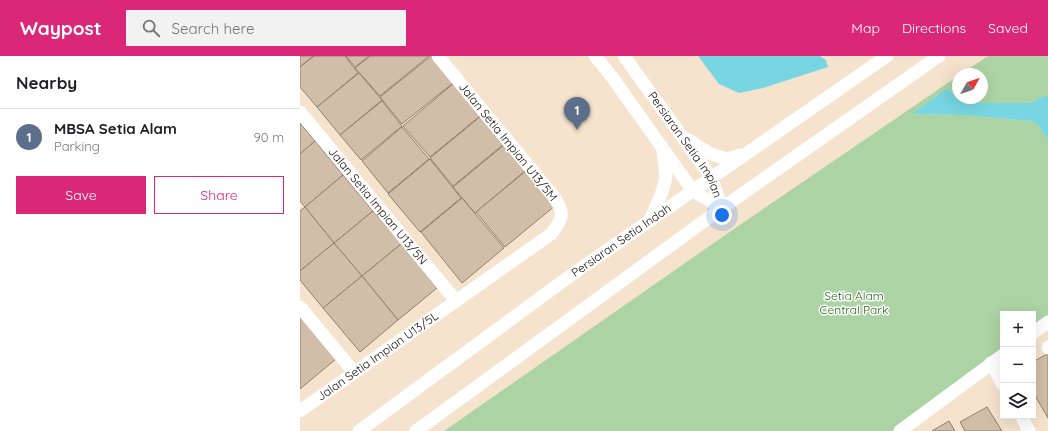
<!DOCTYPE html>
<meta charset="utf-8">
<style>
body{margin:0;font-family:Quicksand,sans-serif;background:#f2f2f2;color:#202124}
.controls{position:absolute;right:12px;bottom:12px;display:grid;overflow:hidden;border-radius:0px;box-shadow:0 4px 16px #0002}
.controls button{width:36px;height:36px;display:grid;place-items:center;padding:0;border:0;border-bottom:1px solid #e0e0e0;background:#fff;color:#202124;font:20px sans-serif}
.compass{position:absolute;left:652px;top:12px;width:36px;height:36px;border-radius:50%;background:#fff;box-shadow:0 4px 16px #0002;rotate:50deg}
.you{position:absolute;left:422px;top:159px;width:14px;height:14px;margin:-10px;border:3px solid #fff;border-radius:50%;background:#1a73e8;box-shadow:0 0 0 6px #1a73e833}
.badge{display:grid;place-items:center;width:26px;height:26px;border-radius:50%;background:#db2777;color:#fff;font-size:13px;font-weight:700}
.pin{position:absolute;translate:-50% -33px;filter:drop-shadow(0 1px 2px #0008)}
.pin::after{content:'';position:absolute;top:21px;width:14px;height:12px;background:inherit;clip-path:polygon(0 0,100% 0,50% 100%)}
.list{margin:0;padding:0;list-style:none}
h2{display:flex;justify-content:space-between;align-items:center;height:52px;margin:0;padding:0 16px;font-size:17px}
h2 small{font-size:13px;font-weight:400;color:#757577}
.list li{display:grid;grid-template-columns:26px 1fr auto;gap:12px;align-items:center;box-sizing:border-box;height:56px;padding:0 16px;border-top:1px solid #e0e0e0}
.list b{display:block;font-size:15px;white-space:nowrap}
.list p{margin:0;font-size:13px;white-space:nowrap;color:#757577}
.list em{font-size:13px;font-style:normal;color:#757577}
.actions{display:flex;gap:8px;padding:12px 16px}
.actions a{flex:1;padding:9px 0;border:1px solid #db2777;border-radius:0px;text-align:center;font-size:14px;color:#db2777}
.actions .main{background:#db2777;color:#fff}
.icon{flex:none;width:22px;height:22px;fill:none;stroke:currentColor;stroke-width:2;stroke-linecap:round;stroke-linejoin:round}
.map{position:relative;flex:none;width:748px;height:375px;overflow:hidden}
header{display:flex;align-items:center;gap:24px;box-sizing:border-box;height:56px;padding:0 20px;background:#db2777;color:#fff}
header strong{font-size:19px}
nav{display:flex;gap:22px;margin-inline-start:auto;font-size:14px}
.search{width:280px;height:36px;background:#f2f2f2;display:flex;align-items:center;gap:10px;box-sizing:border-box;padding:0 14px;border-radius:0px;color:#757577;font-size:15px}
main{display:flex}
aside{flex:1;background:#fff}
.map>svg:first-child{display:block}
</style>
<header>
<strong>Waypost</strong>
<div class="search"><svg class="icon" aria-label="search" viewBox="0 0 24 24"><circle cx="10" cy="10" r="6"/><path d="M15 15l6 6"/></svg>Search here</div>
<nav><a>Map</a><a>Directions</a><a>Saved</a></nav>
</header>
<main>
<aside>
<h2>Nearby<small></small></h2>
<ul class="list">
<li><span class="badge" style="background:#5c6f8a">1</span><div><b>MBSA Setia Alam</b><p>Parking</p></div><em>90 m</em></li>
</ul>
<div class="actions"><a class="main">Save</a><a>Share</a></div>
</aside>
<div class="map">
<svg width="748" height="375" viewBox="0 0 748 375">
<rect width="100%" height="100%" fill="#f5e3cd"/>
<g fill="#acd3a4">
<path d="M688,0H748V39L729,47H681L660,42H682V18H661Z"/>
<path d="M658,20V41L647,32L613,58L662,59L732,65L738,69L748,84V264L733,274V258H703V295L597,375H144L431,175Z"/>
</g>
<g fill="#77d6e1">
<path d="M398,0H520L526,4L528,11L463,32L439,37L419,28Z"/>
<path d="M647,32L658,42L681,47H729L748,39V84L738,69L732,65L662,59L612,58Z"/>
</g>
<g fill="#d0bea8" stroke="#91806c">
<path d="M0,0H13L0,11Z"/>
<path d="M14,0H45L58,17L17,51L0,31V11Z"/>
<path d="M46,0H69L55,11Z"/>
<path d="M70,0H129L80,40L55,12Z"/>
<path d="M131,0L153,27L102,68L80,41Z"/>
<path d="M59,17L82,44L40,79L17,51Z"/>
<path d="M154,27L180,60L130,101L103,70Z"/>
<path d="M82,45L102,70L61,104L40,79Z"/>
<path d="M181,60L204,88L153,130L130,102Z"/>
<path d="M0,67L15,85L0,98Z"/>
<path d="M102,71L129,103L88,137L62,105Z"/>
<path d="M15,85L43,119L5,151L0,145V98Z"/>
<path d="M204,89L226,114L175,157L153,131Z"/>
<path d="M130,103L161,142L120,176L88,138Z"/>
<path d="M227,114L256,149L205,191L176,156Z"/>
<path d="M43,119L73,155L34,187L5,151Z"/>
<path d="M162,142L204,192L162,227L121,176Z"/>
<path d="M5,151L34,187L0,215V155Z"/>
<path d="M73,155L101,188L62,220L34,187Z"/>
<path d="M34,187L62,220L23,252L0,224V215Z"/>
<path d="M101,188L137,232L98,264L62,220Z"/>
<path d="M62,220L98,264L60,296L23,252Z"/>
<path d="M0,260L36,303L0,333Z"/>
<path d="M747,298L748,300V362L733,336V306Z"/>
<path d="M687,351L702,375H665L660,366Z"/>
<path d="M649,365L655,375H632Z"/>
</g>
<g fill="none" stroke-linecap="round" stroke-linejoin="round">
<g stroke="#fff" stroke-width="13">
<path d="M295,0L312,21L393,135L422,152"/>
<path id="s1" d="M324,0L411,121L422,152"/>
<path id="s2" d="M0,56L156,245"/>
<path d="M385,82L411,98L427,103L440,99"/>
<path d="M350,164L362,136L366,121L363,95"/>
<path d="M0,251L54,316"/>
<path d="M733,277L748,266"/>
<path d="M748,291V292"/>
<path d="M691,307L703,329"/>
<path id="s3" d="M0,355L251,178C263,163 265,157 254,141L138,0"/>
<path d="M721,360L729,375"/>
<path id="s4" d="M59,375L270,220L587,0"/>
<path d="M116,375L422,152L639,0"/>
<path d="M600,375L703,299"/>
</g>
</g>
<g text-anchor="middle" stroke-width="3" stroke-linejoin="round" paint-order="stroke">
<g font-size="12" fill="#130d06" stroke="#fff">
<text transform="translate(208 86) rotate(51)" y="4">Jalan Setia Impian U13/5M</text>
<text dy="4" stroke="none"><textPath href="#s1" startOffset="108">Persiaran Setia Impian</textPath></text>
<text dy="4" stroke="none"><textPath href="#s2" startOffset="122">Jalan Setia Impian U13/5N</textPath></text>
<text dy="4" stroke="none"><textPath href="#s4" startOffset="324">Persiaran Setia Indah</textPath></text>
<text dy="4" stroke="none"><textPath href="#s3" startOffset="95">Jalan Setia Impian U13/5L</textPath></text>
</g>
<g font-size="12" fill="#2a651d" stroke="#fff">
<text x="554" y="244">Setia Alam<tspan x="554" dy="14">Central Park</tspan></text>
</g>
</g>
</svg>
<div class="controls">
<button>+</button>
<button>−</button>
<button><svg class="icon" aria-label="layers" viewBox="0 0 24 24"><path d="M12 4l9 5-9 5-9-5zM3 14l9 5 9-5"/></svg></button>
</div>
<svg class="compass" viewBox="-18 -18 36 36"><path d="M0-13l5 13h-10z" fill="#e53935"/><path d="M0 13l5-13h-10z" fill="#757577"/></svg>
<div class="you"></div>
<div class="pin badge" style="left:277px;top:74px;background:#5c6f8a">1</div>
</div>
</main>
